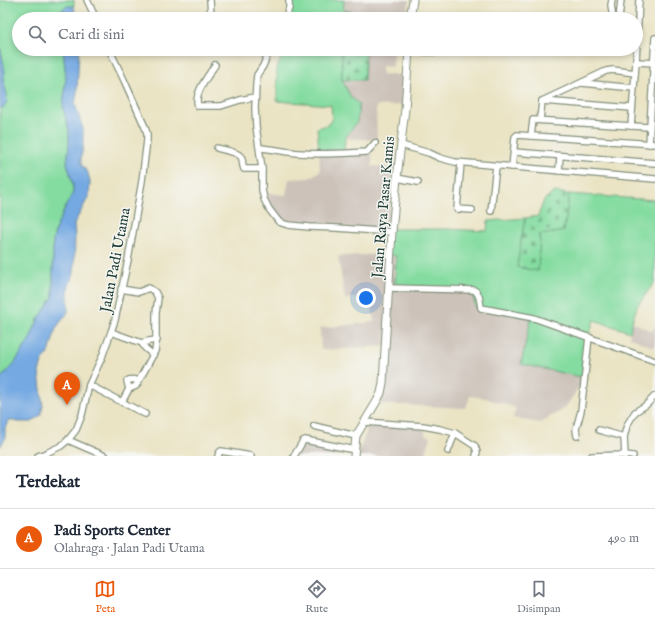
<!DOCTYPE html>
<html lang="id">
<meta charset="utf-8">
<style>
body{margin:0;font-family:"IM FELL English",serif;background:#f6f6f7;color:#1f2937}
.you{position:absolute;left:366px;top:298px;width:14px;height:14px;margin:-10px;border:3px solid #fff;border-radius:50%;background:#1a73e8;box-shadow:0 0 0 6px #1a73e833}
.badge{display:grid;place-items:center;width:26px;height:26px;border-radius:50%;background:#ea580c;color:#fff;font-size:13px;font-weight:700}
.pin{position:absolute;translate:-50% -33px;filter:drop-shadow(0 1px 2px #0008)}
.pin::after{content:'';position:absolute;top:21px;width:14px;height:12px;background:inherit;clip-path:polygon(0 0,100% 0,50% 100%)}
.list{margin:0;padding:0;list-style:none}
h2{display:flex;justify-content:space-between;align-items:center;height:52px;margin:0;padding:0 16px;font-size:17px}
h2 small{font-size:13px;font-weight:400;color:#747a83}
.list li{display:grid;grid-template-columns:26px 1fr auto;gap:12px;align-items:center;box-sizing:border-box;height:60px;padding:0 16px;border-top:1px solid #e0e1e3}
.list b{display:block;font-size:15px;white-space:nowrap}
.list p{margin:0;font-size:13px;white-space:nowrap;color:#747a83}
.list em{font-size:13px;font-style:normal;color:#747a83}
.icon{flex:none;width:22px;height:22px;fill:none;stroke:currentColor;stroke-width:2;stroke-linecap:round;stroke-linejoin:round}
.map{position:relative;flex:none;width:655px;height:456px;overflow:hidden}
.search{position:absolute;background:#fff;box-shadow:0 2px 6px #0003;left:12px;right:12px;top:12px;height:44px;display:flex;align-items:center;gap:10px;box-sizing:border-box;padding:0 14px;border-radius:22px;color:#747a83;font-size:15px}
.sheet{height:112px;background:#fff}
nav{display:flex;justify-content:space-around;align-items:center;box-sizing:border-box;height:56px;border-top:1px solid #e0e1e3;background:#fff;font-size:11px;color:#747a83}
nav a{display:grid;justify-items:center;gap:2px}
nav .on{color:#ea580c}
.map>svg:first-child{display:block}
</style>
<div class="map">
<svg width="655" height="456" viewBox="0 0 655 456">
<defs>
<pattern id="cemetery-stones" width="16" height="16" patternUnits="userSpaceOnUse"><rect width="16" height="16" fill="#84dca0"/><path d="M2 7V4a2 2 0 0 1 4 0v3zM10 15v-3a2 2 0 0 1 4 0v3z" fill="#6bb483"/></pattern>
</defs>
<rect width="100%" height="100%" fill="#f6f6f2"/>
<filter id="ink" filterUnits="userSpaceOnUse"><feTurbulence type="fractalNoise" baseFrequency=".025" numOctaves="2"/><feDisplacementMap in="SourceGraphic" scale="8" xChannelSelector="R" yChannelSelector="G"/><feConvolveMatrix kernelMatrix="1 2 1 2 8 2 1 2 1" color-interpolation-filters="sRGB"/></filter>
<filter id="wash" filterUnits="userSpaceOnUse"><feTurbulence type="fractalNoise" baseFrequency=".012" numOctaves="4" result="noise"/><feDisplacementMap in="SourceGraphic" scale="16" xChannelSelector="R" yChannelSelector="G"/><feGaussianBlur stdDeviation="0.9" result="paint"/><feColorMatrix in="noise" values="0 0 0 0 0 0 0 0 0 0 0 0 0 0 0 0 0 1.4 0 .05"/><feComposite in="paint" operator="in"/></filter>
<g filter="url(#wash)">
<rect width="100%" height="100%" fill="#eae4c4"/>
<g fill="#ccc2b9">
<path d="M344,0H409L407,19H370V13L343,10Z"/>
<path d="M366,49H405L393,50V67L382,66V74L404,75L403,105L376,106L377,140L345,138L357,122L358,104L351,97L342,80H364Z"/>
<path d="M319,150L372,153V166L393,168L389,229L325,227L304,224L276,221L266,193L286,195L289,179L309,178L320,171Z"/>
<path d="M387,254L396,256L395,289L473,292L532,318L585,378L565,408L540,423L513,418L516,408L485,398L470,396L466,408L380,404L389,370L390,346L321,350L320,328L374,322L370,296L345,299L338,256Z"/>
<path d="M632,322L652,331L655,326V348L629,337Z"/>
<path d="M369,423L425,426V435L431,437L425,456H358Z"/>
<path d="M301,440L330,448L340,456H289Z"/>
</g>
<g fill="#84dca0" stroke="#528c6a">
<path d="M0,0H74V6H67L60,12L61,19H19V49H63L66,77L63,108L69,130V146L67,163L73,184V193L66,206L56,228L53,241V297L38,320L30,339L14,364L0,379V108H3L7,95L3,79L5,72L0,45Z"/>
<path d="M293,0H344L343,19H295L289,15Z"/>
<path d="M285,49H342V80L351,97L359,104L357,122L345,138L344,151L319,150L317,128L328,125L332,118L331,105L277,101V68Z"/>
<path d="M569,194L655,200V282L637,306L632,322L630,332L594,320L588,338L585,378L521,364L531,318L476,308L472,292L395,289L396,256L387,254L389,229H447L487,231L488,221L525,218L517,267L538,271L540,235L564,231Z"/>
</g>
<g fill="url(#cemetery-stones)" stroke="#528c6a">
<path d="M343,10L370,14V19H343Z"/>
<path d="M342,49H369L366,50L364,80H342Z"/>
<path d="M554,192L569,194L564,231L540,235L538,271L517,267L525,218L538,216L544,200Z"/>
</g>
<g fill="#74a9e2" stroke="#4a738b">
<path d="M67,6H74L76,19H61L60,12Z"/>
<path d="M0,45L5,72L3,79L7,95L6,104L3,108H0Z"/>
<path d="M63,49H79L77,93L75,104L83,129V147L81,157V164L88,173L90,182L89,196L74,224L75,236L74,273L68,288V312L56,328L50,350L42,362L39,372L43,406L41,415L32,422H18L9,420L5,428V439L0,447V379L14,364L30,339L38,320L53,297V241L56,228L66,206L73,193V184L67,163L69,146V130L63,108L66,77Z"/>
</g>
</g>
<g filter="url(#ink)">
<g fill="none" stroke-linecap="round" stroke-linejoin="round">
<defs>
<g id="minor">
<path d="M87,0L96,19"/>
<path d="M210,0L211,16"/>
<path d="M612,0L611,5L613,19"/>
<path d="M285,19L289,8V0"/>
<path d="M619,19L621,0"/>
<path d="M270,49L263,66L257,75L256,85L255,108L256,126L262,169V190L264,199L269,209L279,222L288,225L309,227L337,228L392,232"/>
<path d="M409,51L431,52L462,49H497"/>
<path d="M636,62L655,63"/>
<path d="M215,65C209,75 193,94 198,106H221L240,100L255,97"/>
<path d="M582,83L634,88"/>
<path d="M542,101L632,108"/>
<path d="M540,120L542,101L606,71L613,70L635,73"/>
<path d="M631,126L636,62L639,0"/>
<path d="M531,136L533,120L649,127"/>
<path d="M649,144L655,38"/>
<path d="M401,145L429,153L440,158L455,162L655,179"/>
<path d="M217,148C223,150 241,152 242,159C243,163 242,165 244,169H262"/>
<path d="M260,148C273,149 286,152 299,153C322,155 345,153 367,152L375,143"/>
<path d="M514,152L655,163"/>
<path d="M461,163L457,209L472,210"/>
<path d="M512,167L515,137L517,135L655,144"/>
<path d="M559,171L560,156"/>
<path d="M397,178L418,182"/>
<path d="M491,211L496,166"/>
<path d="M389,288L474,290C480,293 480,302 481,308L534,318L655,361"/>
<path d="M121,289L139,292L149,288L155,292L158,298L156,313V345L155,351L136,386L129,389L122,402"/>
<path d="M111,332L142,343"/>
<path d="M153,355L145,348L142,343L149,341L157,340"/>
<path d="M89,385L145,414"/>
<path d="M129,389L127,381C131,378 135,380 139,381"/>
<path d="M364,422L423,426L440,429L455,433L475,446L477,452L476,456"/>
<path d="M314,426L356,436"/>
<path d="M599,430L624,437"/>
<path d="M577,436L576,429L581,411L589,337"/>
<path d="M68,440L105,456"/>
<path d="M448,451L455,433"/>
<path d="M38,456L46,453L61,446L68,440L76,430L82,415L89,385L102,357L111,332L115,320L128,260L142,181L147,140V134L145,127L124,80L109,49"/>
<path d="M218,456L219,453L221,451L251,456"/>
<path d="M294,456L303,441L305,440L355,450"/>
<path d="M592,456L625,455L633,456"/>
<path d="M625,456L624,437L627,425L635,412L646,405L655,396"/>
</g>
<g id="major">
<path d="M410,19L413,0"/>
<path d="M354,456L356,436L377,401L381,393L383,383L392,232L397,178L405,109L409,49"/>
</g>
</defs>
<use href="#minor" stroke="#84907c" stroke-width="8"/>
<use href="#major" stroke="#84907c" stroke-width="9"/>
<use href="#minor" stroke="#fff" stroke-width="5.5"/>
<use href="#major" stroke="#fff" stroke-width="7"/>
</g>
</g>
<g text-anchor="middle" stroke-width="3" stroke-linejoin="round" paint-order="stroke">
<g font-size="15" fill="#1f3d34" stroke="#f6f6f2">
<text transform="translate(383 207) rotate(-85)" y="5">Jalan Raya Pasar Kamis</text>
<text transform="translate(115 260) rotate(-79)" y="5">Jalan Padi Utama</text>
</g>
</g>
</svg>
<div class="you"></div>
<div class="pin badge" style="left:67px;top:405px">A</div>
<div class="search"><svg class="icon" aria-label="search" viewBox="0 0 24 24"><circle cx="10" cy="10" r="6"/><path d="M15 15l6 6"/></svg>Cari di sini</div>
</div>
<section class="sheet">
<h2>Terdekat<small></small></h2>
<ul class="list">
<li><span class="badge">A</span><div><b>Padi Sports Center</b><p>Olahraga · Jalan Padi Utama</p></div><em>490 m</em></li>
</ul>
</section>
<nav>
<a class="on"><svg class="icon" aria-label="map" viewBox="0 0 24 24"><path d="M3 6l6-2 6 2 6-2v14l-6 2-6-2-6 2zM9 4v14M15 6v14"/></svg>Peta</a>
<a><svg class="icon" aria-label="directions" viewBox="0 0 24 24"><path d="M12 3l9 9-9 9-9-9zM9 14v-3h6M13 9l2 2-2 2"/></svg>Rute</a>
<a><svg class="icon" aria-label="saved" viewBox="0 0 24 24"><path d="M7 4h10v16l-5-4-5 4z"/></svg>Disimpan</a>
</nav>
